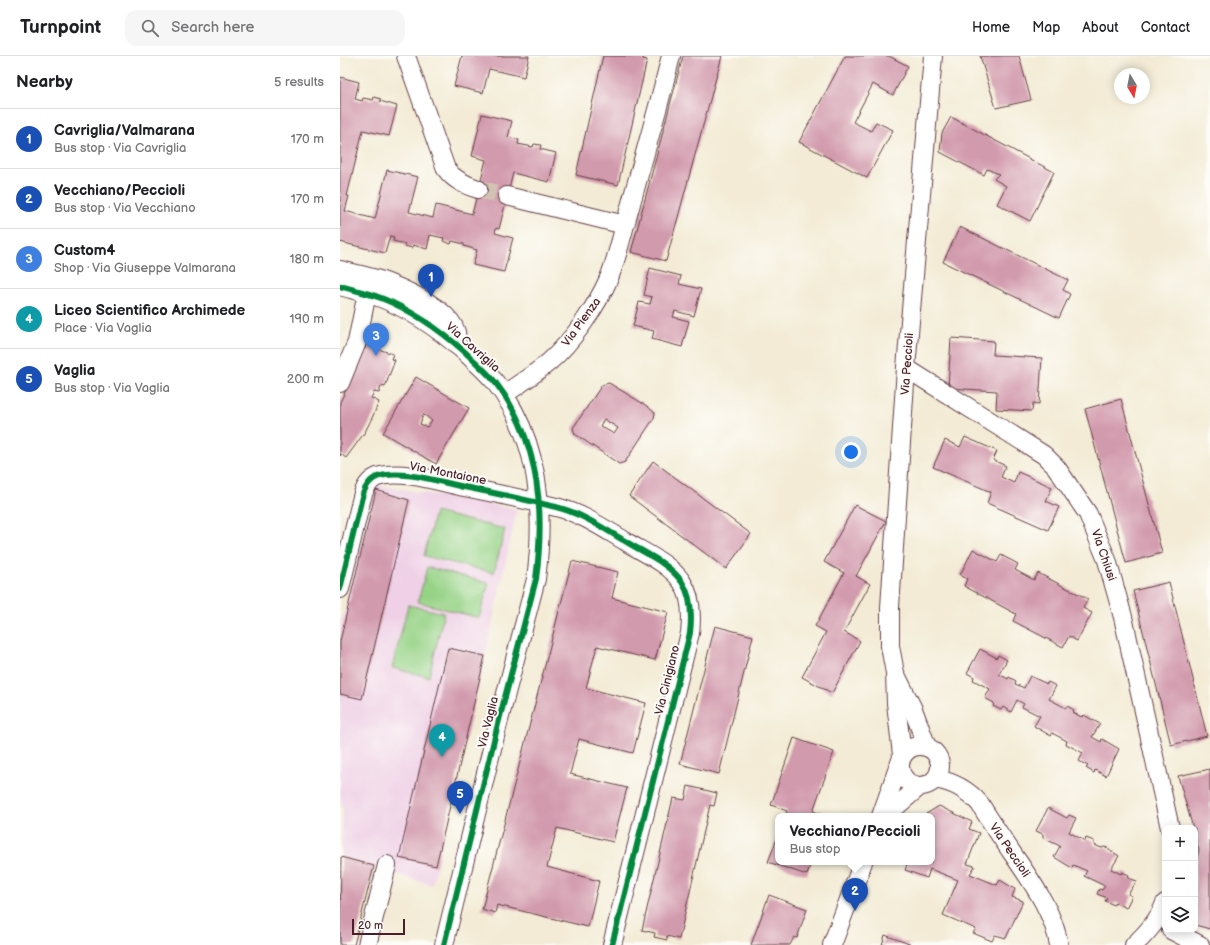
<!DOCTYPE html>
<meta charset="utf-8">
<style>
body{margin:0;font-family:"Balsamiq Sans",sans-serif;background:#f6f6f6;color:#202124}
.controls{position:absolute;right:12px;bottom:12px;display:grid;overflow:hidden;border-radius:8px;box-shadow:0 2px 10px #0003}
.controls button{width:36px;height:36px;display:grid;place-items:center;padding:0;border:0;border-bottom:1px solid #e0e0e0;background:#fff;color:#202124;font:20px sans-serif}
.compass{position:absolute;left:774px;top:12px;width:36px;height:36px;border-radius:50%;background:#fff;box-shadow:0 2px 10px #0003;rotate:170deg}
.scale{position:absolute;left:12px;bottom:10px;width:53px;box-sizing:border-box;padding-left:4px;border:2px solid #4a1f2b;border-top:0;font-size:11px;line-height:14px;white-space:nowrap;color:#4a1f2b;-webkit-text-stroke:3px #fdfcf7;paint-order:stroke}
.you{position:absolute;left:511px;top:396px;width:14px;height:14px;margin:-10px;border:3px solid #fff;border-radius:50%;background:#1a73e8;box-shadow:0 0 0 6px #1a73e833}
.badge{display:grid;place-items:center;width:26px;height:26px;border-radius:50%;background:#111827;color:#fff;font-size:13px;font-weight:700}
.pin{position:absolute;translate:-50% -33px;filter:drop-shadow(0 1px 2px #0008)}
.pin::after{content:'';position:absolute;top:21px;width:14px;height:12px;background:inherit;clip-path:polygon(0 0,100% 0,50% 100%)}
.popup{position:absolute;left:435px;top:757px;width:160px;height:52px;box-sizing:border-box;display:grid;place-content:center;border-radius:8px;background:#fff;filter:drop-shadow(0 1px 3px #0005);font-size:13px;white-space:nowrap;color:#757577}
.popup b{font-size:15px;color:#202124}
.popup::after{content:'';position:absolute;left:50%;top:100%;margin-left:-8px;border:8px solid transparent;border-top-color:#fff}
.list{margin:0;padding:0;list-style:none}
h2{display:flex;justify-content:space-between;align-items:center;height:52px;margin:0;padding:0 16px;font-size:17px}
h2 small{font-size:13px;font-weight:400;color:#757577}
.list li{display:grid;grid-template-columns:26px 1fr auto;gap:12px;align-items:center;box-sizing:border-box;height:60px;padding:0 16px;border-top:1px solid #e0e0e0}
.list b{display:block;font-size:15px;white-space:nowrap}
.list p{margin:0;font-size:13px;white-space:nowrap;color:#757577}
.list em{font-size:13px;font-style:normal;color:#757577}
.icon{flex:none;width:22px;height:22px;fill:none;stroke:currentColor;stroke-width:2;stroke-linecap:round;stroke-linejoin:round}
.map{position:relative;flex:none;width:870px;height:889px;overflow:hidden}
header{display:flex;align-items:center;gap:24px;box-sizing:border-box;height:56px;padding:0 20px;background:#fff;border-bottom:1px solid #e0e0e0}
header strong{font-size:19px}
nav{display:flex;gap:22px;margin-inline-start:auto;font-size:14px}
.search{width:280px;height:36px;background:#f6f6f6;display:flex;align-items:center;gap:10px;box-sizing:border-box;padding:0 14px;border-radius:12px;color:#757577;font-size:15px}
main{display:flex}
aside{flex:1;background:#fff}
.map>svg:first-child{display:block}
</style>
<header>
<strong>Turnpoint</strong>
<div class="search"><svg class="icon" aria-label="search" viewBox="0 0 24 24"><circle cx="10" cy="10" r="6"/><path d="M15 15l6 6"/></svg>Search here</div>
<nav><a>Home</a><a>Map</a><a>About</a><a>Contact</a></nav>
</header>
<main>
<aside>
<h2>Nearby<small>5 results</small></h2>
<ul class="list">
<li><span class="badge" style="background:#1a4fb4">1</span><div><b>Cavriglia/Valmarana</b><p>Bus stop · Via Cavriglia</p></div><em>170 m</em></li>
<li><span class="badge" style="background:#1a4fb4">2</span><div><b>Vecchiano/Peccioli</b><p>Bus stop · Via Vecchiano</p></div><em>170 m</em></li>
<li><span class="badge" style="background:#3f7fe0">3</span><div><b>Custom4</b><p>Shop · Via Giuseppe Valmarana</p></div><em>180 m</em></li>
<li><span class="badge" style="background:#0f9aa8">4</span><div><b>Liceo Scientifico Archimede</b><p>Place · Via Vaglia</p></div><em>190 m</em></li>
<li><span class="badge" style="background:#1a4fb4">5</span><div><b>Vaglia</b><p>Bus stop · Via Vaglia</p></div><em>200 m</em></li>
</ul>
</aside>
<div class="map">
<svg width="870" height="889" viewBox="0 0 870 889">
<rect width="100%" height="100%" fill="#fdfcf7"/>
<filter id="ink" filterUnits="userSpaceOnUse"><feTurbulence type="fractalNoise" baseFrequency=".025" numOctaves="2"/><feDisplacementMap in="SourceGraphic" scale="8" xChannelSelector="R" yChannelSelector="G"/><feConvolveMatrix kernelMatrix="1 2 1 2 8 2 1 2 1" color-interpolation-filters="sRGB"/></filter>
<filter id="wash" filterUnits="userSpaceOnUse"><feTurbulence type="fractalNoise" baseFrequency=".012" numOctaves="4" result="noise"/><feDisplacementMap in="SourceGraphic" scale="16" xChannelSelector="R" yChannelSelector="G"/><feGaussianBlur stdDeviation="0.9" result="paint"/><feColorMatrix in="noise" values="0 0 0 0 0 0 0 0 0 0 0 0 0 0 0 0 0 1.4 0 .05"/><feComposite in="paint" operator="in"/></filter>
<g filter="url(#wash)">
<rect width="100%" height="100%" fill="#f3ebd5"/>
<path fill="#efd0e6" d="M36,429L177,453L145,600L92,829L1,801L3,753L0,737V573Z"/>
<g fill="#97d387" stroke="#707959">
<path d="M95,456L165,473L154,517L84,500Z"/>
<path d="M87,511L149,527L139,562L78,546Z"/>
<path d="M68,549L104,557L89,621L52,612Z"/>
</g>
<g id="blocks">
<g fill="#d29aad" fill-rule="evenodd">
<path d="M122,0H189L184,21L149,13L143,37L114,30Z"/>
<path d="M263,0H304L303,3L307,4L278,129L236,119Z"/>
<path d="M343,0H382L326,205L291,196Z"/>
<path d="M505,0H549L568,10L553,39L533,28L513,66L531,75L536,66L553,74L527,122L459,86Z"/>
<path d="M640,0H679L691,44L656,52Z"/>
<path d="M0,21L19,26L15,43L22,45L23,42L33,44L34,41L41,43L40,45L57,50L49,80L23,74L7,140H9L5,155L35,163L47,114L78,121L69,156L93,162L96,149L132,158L146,104L132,100L142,58L172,65L168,81L179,84L178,88L193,91L194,88L201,89L200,93L216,97L209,126L173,117L159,173L156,172L155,177L173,182L164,216L133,209L137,194L124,190V188L112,185L111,188L103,185L104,182L90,179L87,193L73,189L72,192L65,190V188L53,185L54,181L50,180L45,197L0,186Z"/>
<path d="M611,61L714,116L690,165L657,148L666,130L654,123L659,118L647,113L644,119L600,96L602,77Z"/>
<path d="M620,171L728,224L723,234L730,238L719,262L603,206Z"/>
<path d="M310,212L341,220L339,228L361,233L354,260L335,255L333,261L349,265L342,291L312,283L314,275L293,270L299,246L310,248L312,241L304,239Z"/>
<path d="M611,282L654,285L653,299L702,302L699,348L693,347L692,355L656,353L657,335L608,332Z"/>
<path d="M26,289L53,298L51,303L55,304L45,331L41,330L39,337L34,336L31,342L39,346L32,362L25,376L6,402L1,398L0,400V346L7,332L20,291L25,293Z"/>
<path d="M76,321L129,352L96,408L43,377ZM83,359L86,360L92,365L87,371L80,368Z"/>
<path d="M269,327L307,350L315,357L314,362L285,406L279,408L235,378L233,372L262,329ZM264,363L278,372L274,378L260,370Z"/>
<path d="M781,343L822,497L786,507L745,353Z"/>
<path d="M625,381L657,395L653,404L666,410L661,421L674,427L678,416L712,431L706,445L719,451L708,474L647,447L651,436L593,411L605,384L620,391Z"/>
<path d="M313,405L411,478L386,513L289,440Z"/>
<path d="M36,434L69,444L22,643L0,638V585Z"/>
<path d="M515,449L546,465L516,520L530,528L504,576L520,585L492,637L462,621L486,576L475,570L504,517L484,506Z"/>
<path d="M633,493L657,506L661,499L678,508L675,514L694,524L698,517L748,543L743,552L752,557L737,585L729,580L723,591L673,565L676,558L624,530L627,523L620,519Z"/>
<path d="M232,505L278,516L272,542L328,556L315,604L257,590L246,632L306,647L293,697L239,683L230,718L287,732L273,786L217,772L207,811L259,825L248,871L157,849L155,857L142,853Z"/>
<path d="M829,526L867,680L831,689L793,535Z"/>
<path d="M375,570L413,580L379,718L340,708Z"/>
<path d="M108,592L145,600L96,810L59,802Z"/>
<path d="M640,593L657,602L658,599L667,604L659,618L668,623L669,621L676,625L675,628L684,632L690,620L707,628L708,626L716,630L709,643L726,652L727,650L734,654L733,657L742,661L744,659L760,668L752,681L761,686L762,683L779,693L766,720L755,714L754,717L746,712L748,710L739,705L743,697L726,688L727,685L712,677L711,680L694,670L700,660L682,651L684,648L677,644L671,656L663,651L661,654L653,650L654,647L645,642L650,633L633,624L634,621L627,617Z"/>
<path d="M454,682L494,696L473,755L486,760H445L447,755L431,749Z"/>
<path d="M870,713V873L855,869V811L859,794L855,779V772H853L838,720Z"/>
<path d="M348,730L377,737L374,750L370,749L339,883L327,880V884L314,881L315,877L302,874L333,742L345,744Z"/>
<path d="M599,750L632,766L629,773L639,777L627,808L635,810L630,818L657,829L660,824L675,833L672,841L683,845L666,882L655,879L652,885L633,877L636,873L603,859L618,824L590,813L587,822L565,814L568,806H592V760H585L586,758Z"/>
<path d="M708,752L727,762L729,759L736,762L729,776L745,785L746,782L754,785V789L762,792L764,791L768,792L771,796H773L779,800L771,813L781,818L782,816L789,819L788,822L797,825L788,838L792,840L786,852L775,846L774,849L765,845L767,842L757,838L759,833L762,834L765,830L744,820L747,815L733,809L732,812L714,801L720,790L703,782V778L696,775Z"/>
<path d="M438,780V806H471L467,819L428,806Z"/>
<path d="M1,801L34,810L14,889H0Z"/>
<path d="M429,839L467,853L457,882L454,881L450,889H411Z"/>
<path d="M545,879L572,889H542Z"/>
</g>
</g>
</g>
<g filter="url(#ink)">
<use href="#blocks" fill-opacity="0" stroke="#633e44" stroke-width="1"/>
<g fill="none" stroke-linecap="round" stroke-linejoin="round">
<path stroke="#d1c2b3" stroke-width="18" stroke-dasharray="18 9" stroke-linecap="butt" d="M138,133L167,140"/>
<defs>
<g id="minor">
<path d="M66,0L106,113C114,124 125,129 138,133"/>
<path d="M167,140L285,169L320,43L331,0"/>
<path d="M0,214C16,218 33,221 48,227C68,235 110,253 116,276C117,280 116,285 116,289"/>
<path d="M0,230C14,234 28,237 41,242C72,254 100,274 125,296C135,306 146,315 155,326C199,382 205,455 196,523L158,668L104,889"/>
<path d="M566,312L704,399L716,411L748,458L767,504L783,561L830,772"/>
<path d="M0,327L17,286L27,237"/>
<path d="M165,338C179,328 195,318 209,306C232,286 257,250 269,222C276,205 280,187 285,169"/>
<path d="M0,533L21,445C23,436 27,425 37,421C61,413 100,426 124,431C155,437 186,444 216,451C241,457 263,472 285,485C304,497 329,507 342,526C352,541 352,560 350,577L272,889"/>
<path d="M557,621L573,653L587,691"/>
<circle cx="580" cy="710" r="20"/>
<path d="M562,699L556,647L555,617L550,590V551L566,312L593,0"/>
<path d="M595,723C614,726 628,734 640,748C652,768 666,788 679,807C696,832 714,859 719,889"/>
<path d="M541,760L559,709"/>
<path d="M547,760L557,750L580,730"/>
<path d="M831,874L860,889"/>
<path d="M27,889L47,809"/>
<path d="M492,889L523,806"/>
<path d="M794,889C807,877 819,864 825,847"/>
</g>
</defs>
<use href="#minor" stroke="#633e44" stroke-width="20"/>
<use href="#minor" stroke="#fff" stroke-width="18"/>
<defs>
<g id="cycleway">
<path d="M0,230C14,234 28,237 41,242C72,254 100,274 125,296C135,306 146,315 155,326C199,382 205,455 196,523L158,668L104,889"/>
<path d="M0,533L21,445C23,436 27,425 37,421C61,413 100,426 124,431C155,437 186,444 216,451C241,457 263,472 285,485C304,497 329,507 342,526C352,541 352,560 350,577L272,889"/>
</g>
</defs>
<use href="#cycleway" stroke="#fdfcf7" stroke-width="8"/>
<use href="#cycleway" stroke="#00873e" stroke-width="6"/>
</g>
</g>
<g text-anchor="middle" stroke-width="4" stroke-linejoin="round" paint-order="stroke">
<g font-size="12" fill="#4a1f2b" stroke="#fdfcf7">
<text transform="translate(241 266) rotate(-54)" y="4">Via Pienza</text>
<text transform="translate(133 291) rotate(42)" y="4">Via Cavriglia</text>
<text transform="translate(567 308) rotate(-86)" y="4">Via Peccioli</text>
<text transform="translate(108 417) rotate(11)" y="4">Via Montaione</text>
<text transform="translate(764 499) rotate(71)" y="4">Via Chiusi</text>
<text transform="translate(327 624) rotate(-76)" y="4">Via Cinigiano</text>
<text transform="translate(148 666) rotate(-76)" y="4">Via Vaglia</text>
<text transform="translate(670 794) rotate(56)" y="4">Via Peccioli</text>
</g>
</g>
</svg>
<div class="controls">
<button>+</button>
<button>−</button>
<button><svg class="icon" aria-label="layers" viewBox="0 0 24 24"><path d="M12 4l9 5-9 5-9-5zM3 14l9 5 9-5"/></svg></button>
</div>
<svg class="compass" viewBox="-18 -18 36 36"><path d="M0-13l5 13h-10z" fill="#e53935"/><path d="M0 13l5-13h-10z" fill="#757577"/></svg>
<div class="scale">20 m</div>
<div class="you"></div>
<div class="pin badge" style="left:91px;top:241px;background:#1a4fb4">1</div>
<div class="pin badge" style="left:515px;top:855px;background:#1a4fb4">2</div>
<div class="popup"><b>Vecchiano/Peccioli</b>Bus stop</div>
<div class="pin badge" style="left:36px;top:300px;background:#3f7fe0">3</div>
<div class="pin badge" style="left:102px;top:701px;background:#0f9aa8">4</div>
<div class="pin badge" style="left:120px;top:758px;background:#1a4fb4">5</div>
</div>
</main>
